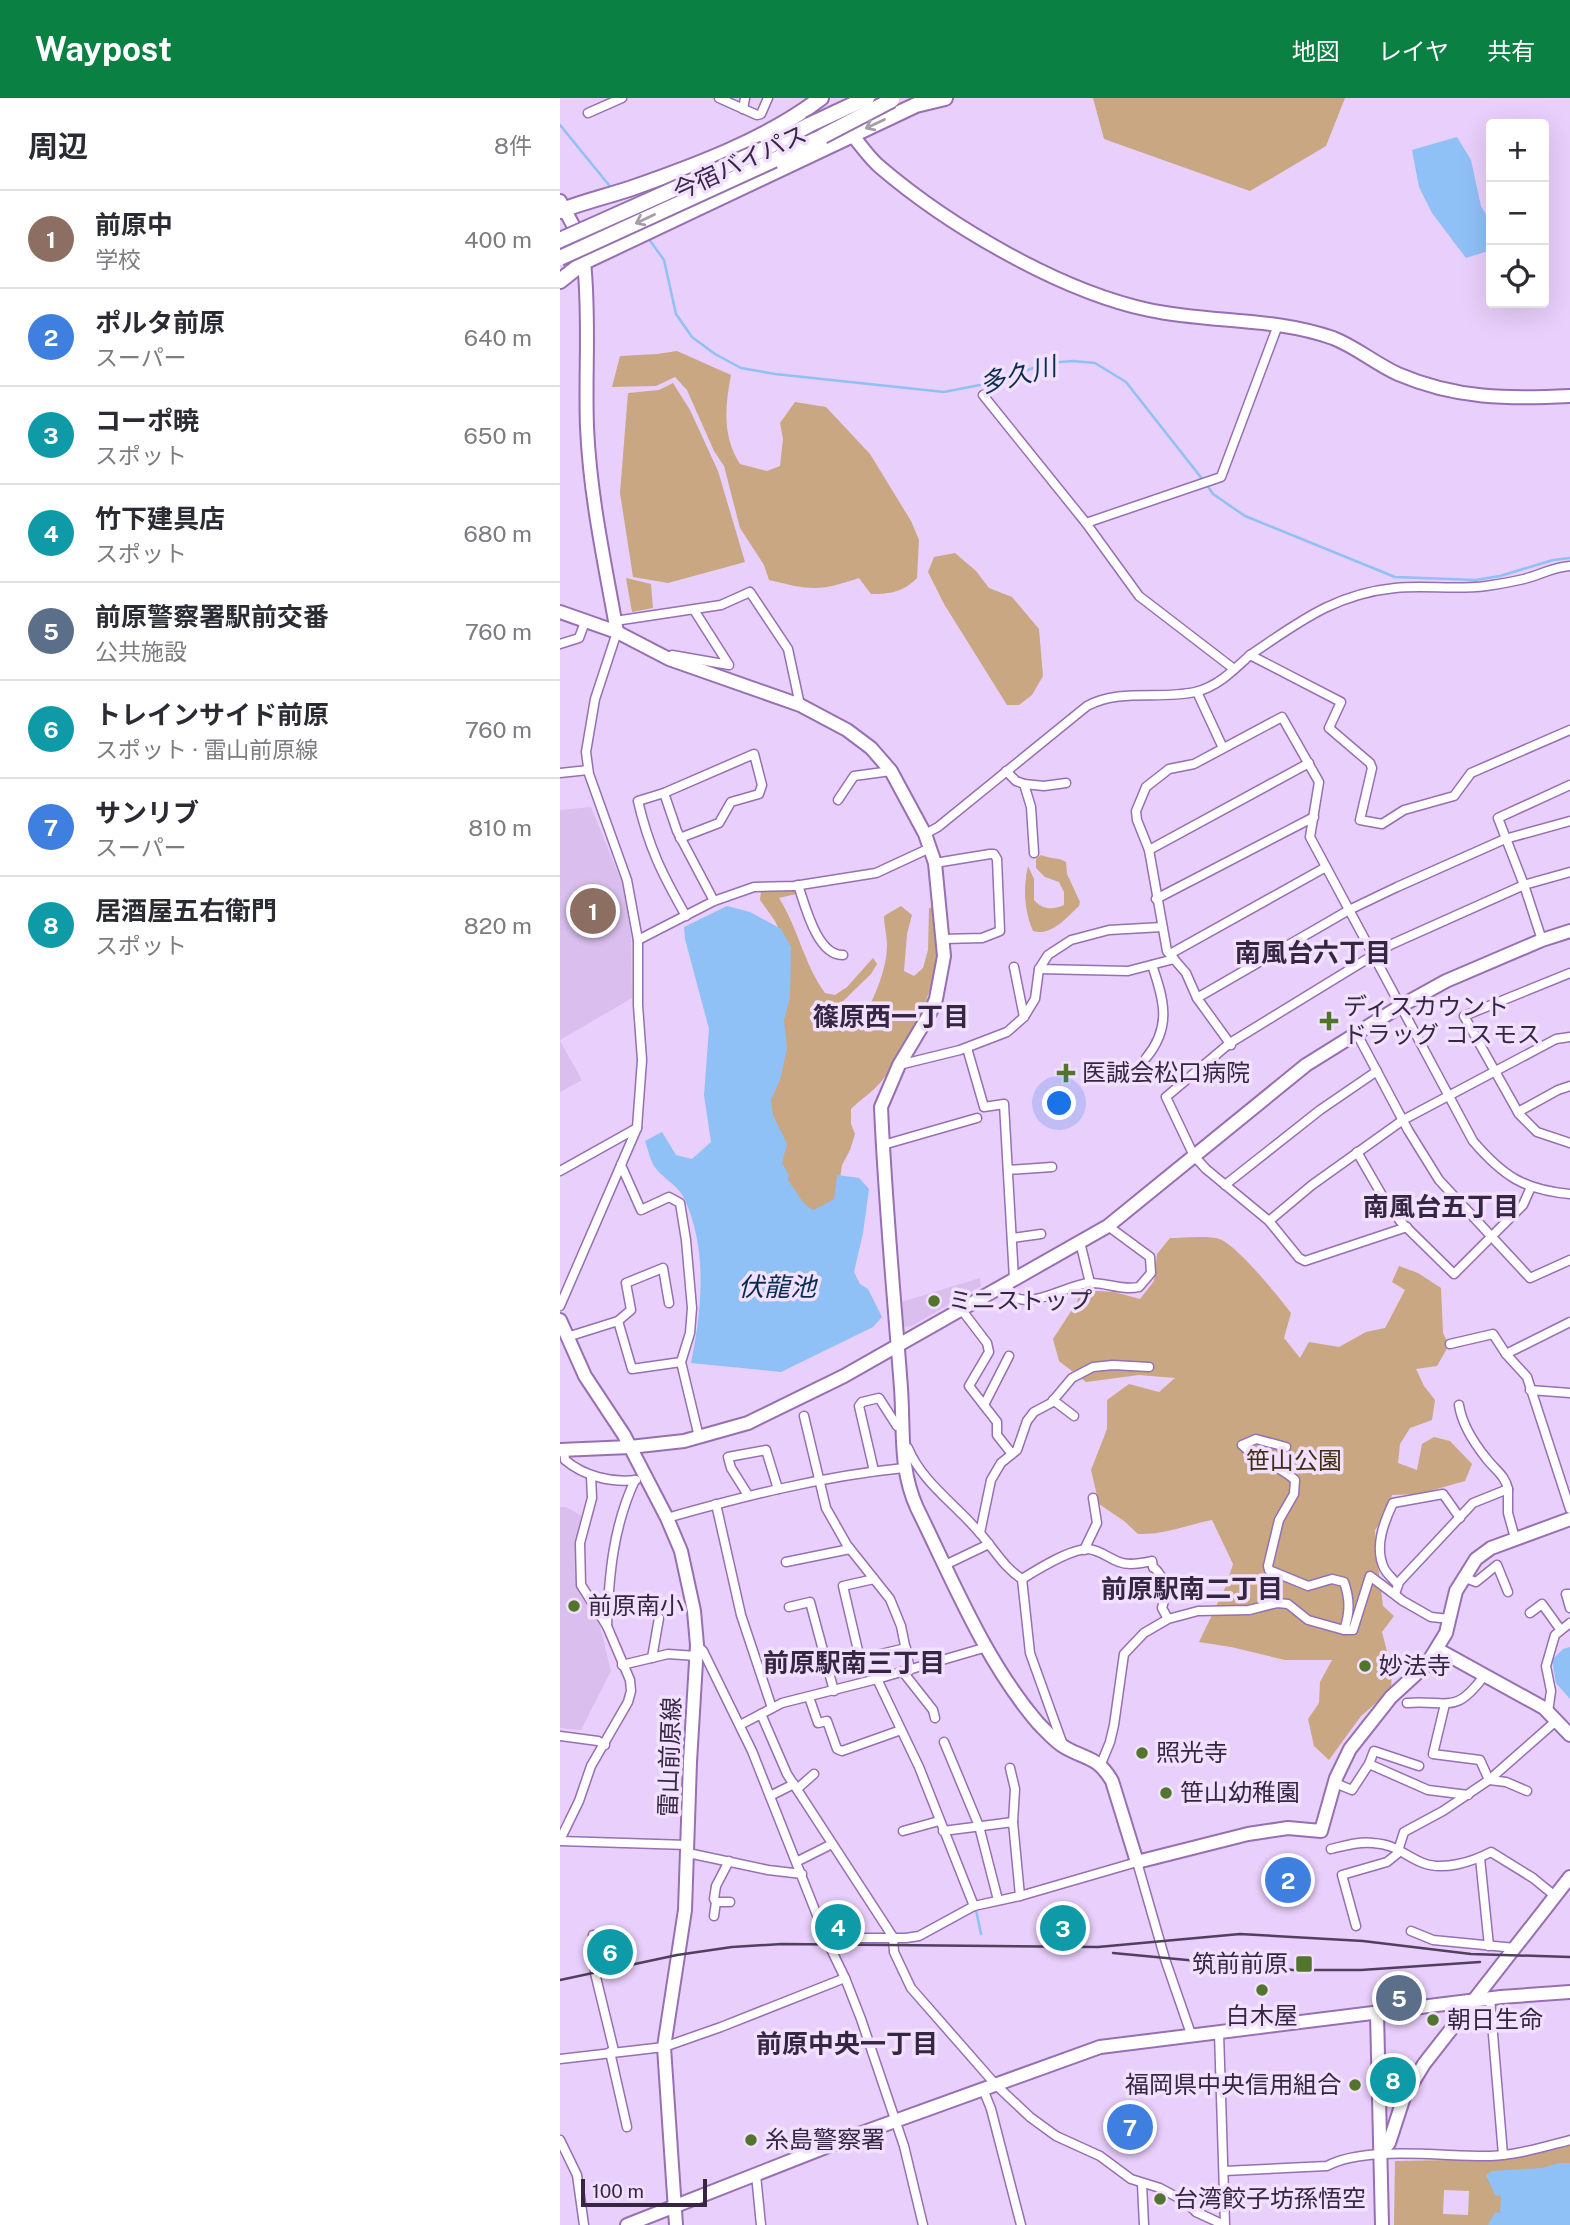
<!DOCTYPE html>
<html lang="ja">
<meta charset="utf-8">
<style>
body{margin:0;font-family:"Public Sans","Noto Sans JP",sans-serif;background:#f2f2f3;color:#2b2b33}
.controls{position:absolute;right:21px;top:21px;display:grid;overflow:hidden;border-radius:7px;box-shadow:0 7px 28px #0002}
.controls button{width:63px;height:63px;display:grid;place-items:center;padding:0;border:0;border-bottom:2px solid #e1e1e2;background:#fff;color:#2b2b33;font:35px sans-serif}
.scale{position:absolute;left:21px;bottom:18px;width:126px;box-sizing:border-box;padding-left:7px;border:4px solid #372643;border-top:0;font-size:19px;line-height:24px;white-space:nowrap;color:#372643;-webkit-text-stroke:5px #f1e0fe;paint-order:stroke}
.you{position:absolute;left:500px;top:1006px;width:24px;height:24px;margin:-18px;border:5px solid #fff;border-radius:50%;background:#1a73e8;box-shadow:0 0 0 10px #1a73e833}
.badge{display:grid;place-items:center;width:46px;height:46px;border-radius:50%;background:#0b8043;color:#fff;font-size:23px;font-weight:700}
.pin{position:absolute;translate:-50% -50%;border:4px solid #fff;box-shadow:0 2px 7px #0006}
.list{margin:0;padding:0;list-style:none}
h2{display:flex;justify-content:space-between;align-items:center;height:91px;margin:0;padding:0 28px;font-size:30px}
h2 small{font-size:23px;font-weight:400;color:#7c7c81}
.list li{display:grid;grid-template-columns:46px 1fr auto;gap:21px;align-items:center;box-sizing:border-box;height:98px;padding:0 28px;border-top:2px solid #e1e1e2}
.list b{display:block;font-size:26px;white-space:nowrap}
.list p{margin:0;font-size:23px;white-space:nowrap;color:#7c7c81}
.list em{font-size:23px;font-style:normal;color:#7c7c81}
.icon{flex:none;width:38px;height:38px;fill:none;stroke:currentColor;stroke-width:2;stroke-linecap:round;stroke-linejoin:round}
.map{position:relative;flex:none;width:1010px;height:2127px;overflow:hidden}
header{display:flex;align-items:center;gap:42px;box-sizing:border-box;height:98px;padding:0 35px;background:#0b8043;color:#fff}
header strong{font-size:33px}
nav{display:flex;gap:38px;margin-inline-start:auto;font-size:24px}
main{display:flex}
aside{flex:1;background:#fff}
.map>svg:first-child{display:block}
</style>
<header>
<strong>Waypost</strong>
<nav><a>地図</a><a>レイヤ</a><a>共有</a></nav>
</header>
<main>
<aside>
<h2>周辺<small>8件</small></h2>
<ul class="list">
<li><span class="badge" style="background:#8d6e63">1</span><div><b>前原中</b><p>学校</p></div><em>400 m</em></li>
<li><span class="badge" style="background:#3f7fe0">2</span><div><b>ポルタ前原</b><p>スーパー</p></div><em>640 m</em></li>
<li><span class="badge" style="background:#0f9aa8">3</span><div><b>コーポ暁</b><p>スポット</p></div><em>650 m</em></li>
<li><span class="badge" style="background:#0f9aa8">4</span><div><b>竹下建具店</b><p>スポット</p></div><em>680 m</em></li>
<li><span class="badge" style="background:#5c6f8a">5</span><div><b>前原警察署駅前交番</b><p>公共施設</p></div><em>760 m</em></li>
<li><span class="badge" style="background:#0f9aa8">6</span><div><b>トレインサイド前原</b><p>スポット · 雷山前原線</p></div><em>760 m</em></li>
<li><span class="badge" style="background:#3f7fe0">7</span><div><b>サンリブ</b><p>スーパー</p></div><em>810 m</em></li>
<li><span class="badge" style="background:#0f9aa8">8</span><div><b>居酒屋五右衛門</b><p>スポット</p></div><em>820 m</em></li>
</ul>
</aside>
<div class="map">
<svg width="1010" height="2127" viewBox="0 0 1010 2127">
<rect width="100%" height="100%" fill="#e9cffb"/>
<g fill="#dabfee">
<path d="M31,709L63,787L71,838L72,900L0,942V712Z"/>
<path d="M0,943L22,982L0,994Z"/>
<path d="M420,1180L421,1188L350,1229L342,1228L341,1204Z"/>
<path d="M0,1409H6L24,1419L15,1444L16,1487L40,1528L51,1573L21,1632L0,1630Z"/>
</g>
<g fill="#c8a782" fill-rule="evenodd">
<path d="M533,0H785L766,48L690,93L544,41Z"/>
<path d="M117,253L171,277C165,308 162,338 180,366L207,373L220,368L223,341L220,325L235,304L266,309L310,356L351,423L359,442L357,480C343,494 331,496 311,496L299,480C257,494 251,492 209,482L204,467L180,430L164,368L154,353L127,292L115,279L96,288L52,289L60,258L97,256Z"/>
<path d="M113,285L130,312L158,373L185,464L108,485L73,479L60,395L68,295L99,292Z"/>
<path d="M395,455L416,473L429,490L452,499L479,531L483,578L472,597L459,607H447L384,506L368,474L374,459Z"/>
<path d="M66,480L91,486L93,510L72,514Z"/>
<path d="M481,757C490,761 498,759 506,764L507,776L520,804L519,808C507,819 491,839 473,833C464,813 463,789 468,768L474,781V802C483,812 492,812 504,807V794L499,784L485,779L476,770V761Z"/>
<path d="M207,792L217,794L234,792L236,796L219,800C238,830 244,866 265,895L275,897L287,889L313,860L317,866L311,876L280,906L281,910L291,915L308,912C317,892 327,869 327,847C327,837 324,828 324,818L341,808L352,817L347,836L344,873L354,878L363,870L368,852L369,810L374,809C381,870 373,897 343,949C336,961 329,975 319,986C311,995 300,1002 291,1011V1026L295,1036L290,1052L282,1067L277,1101L254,1115L243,1111L223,1080L207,1004L225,845L215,823L200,802L201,794Z"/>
<path d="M610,1140C623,1140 648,1137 659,1141C676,1146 719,1199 731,1215L724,1240L740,1260L749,1244L779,1249L806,1234L825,1230L845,1192L832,1184L839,1168L858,1175L881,1190L883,1235L889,1247L877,1268L856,1271L864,1288L875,1302L872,1322L850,1330L840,1346L838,1365L857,1372L862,1346L874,1339L890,1343L912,1366L905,1383L859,1396L832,1397L824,1420L815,1432L816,1451L823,1508L834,1518L822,1534L832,1573L831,1592L801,1618L769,1662L754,1648L748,1621L759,1605L760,1584L772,1562H725L671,1549L639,1544L666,1488L673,1466L652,1422C627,1427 604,1437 578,1436L564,1423L539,1406L531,1372L547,1331V1302L569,1286L599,1294L615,1280L579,1277L526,1284L499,1263L493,1241L517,1204L521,1192L554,1194L580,1201L594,1183L597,1156Z"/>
<path d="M1010,2045V2127H834L835,2063L951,2061ZM884,2092L909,2093L908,2117L883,2116Z"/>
</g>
<g fill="#8fc0f6">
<path d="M897,39L911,62L921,108L931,125V152L906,160L872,115L859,89L852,52Z"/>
<path d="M167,808L190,814L221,831L231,849L230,900L224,922L227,950L220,982L211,1002L213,1017L227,1046L222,1065L229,1077L228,1083C238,1093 240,1106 254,1112L274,1101L277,1077L299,1080L309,1091L303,1135L294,1174L300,1186L308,1191L322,1219L313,1229L221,1274L131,1265C142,1211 148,1151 124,1100C118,1087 102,1080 94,1068C90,1062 88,1051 85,1043L102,1034L116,1057L132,1061L151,1044L144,997L149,931L125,841L124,829Z"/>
<path d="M1010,1549V1601L996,1585L992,1562L1003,1551Z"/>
<path d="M999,2065H1010V2127H928L935,2114L940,2115L941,2098L935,2097L926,2077L931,2073L982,2070Z"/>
</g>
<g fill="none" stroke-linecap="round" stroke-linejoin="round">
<g stroke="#8fc0f6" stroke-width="2.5">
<path d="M0,27L53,92"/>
<path d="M88,140L104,162L116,216L132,239L155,256L181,270L215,276L384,294L430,285L488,265L513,263L535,265L566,284L643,382"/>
<path d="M647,387L653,396L685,418L835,479L916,482L940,478L993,462L1010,460"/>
<path d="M416,1812L421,1836"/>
</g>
<defs>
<g id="street">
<path d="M159,0L197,17L201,16L208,0"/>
<path d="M183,11L185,0"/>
<path d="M28,15L62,0"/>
<path d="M423,297L526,425L579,498L674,571"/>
<path d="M526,425L661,379L718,227"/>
<path d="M55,523L161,507L190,494L228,551L240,607"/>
<path d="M0,546L19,540L25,524"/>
<path d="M690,557C738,525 774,496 835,490C865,487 896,492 926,488C939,486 952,484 964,481C980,477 993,469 1010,468"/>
<path d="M110,560L112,557L169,567L134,512"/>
<path d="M637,594L663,650"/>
<path d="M446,673L456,683L464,686L471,709L474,755"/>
<path d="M0,675L28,672"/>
<path d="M464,686L484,688L506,685"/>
<path d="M104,695L117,733L154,803"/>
<path d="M278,702L294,678L331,673"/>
<path d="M365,736L378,729L527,608C561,590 599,602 635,594C657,589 674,572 690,557L781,604L769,630L810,665L812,670L800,722L822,726L844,712L894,698L911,675L1010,632"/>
<path d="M120,740L159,725L171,704L199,696L202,687L194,656L104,695L78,703C89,750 102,776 126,818"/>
<path d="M589,752L749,665"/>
<path d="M375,765L430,756H434L437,761L440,833L422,840L383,841"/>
<path d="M238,787C245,807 257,858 283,857"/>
<path d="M596,801L754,719"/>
<path d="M78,842L154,803L194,789L234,788L316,775L370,750"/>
<path d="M982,842L964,787L938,720L1010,687"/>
<path d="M610,856L766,769"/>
<path d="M454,869L464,919"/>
<path d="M479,871L568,873L614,861"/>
<path d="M1010,875L904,918L959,1016L977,1034L1010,1045"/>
<path d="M637,900L789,812L837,789L945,741L1010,723"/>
<path d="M797,936L848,1032L879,1082L970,1180L1010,1162"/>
<path d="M671,947L637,900L626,875L607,853L589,752L577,722L576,713L586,689L609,671L634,666L722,619L759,684L750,739L913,1043C943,1078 964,1092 1010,1096"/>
<path d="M407,950L424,1009L444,1006L454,1181"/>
<path d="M586,960C612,929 604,902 592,867"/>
<path d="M339,967L400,952L447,934L464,919L475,901L479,871L488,857L511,842L549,832L602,829"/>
<path d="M958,1014L998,992L1010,988"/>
<path d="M323,1047L417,1020"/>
<path d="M797,1054L823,1099L840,1123L894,1176L963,1107L971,1089"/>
<path d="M61,1067L81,1112L109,1099L120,1105L126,1142L132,1210L130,1235L121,1264L139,1339"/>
<path d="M448,1072L492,1069"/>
<path d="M0,1073L77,1030"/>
<path d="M665,1087L760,1012L817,973"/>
<path d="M709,1123L752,1087L843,1022L996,941L1010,939"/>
<path d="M847,1129L745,1163L739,1160L709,1123L646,1071L634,1058L606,999L670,945L830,847L964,787L1010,774"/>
<path d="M452,1140L481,1136"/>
<path d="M520,1144L530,1185"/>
<path d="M446,1186L454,1199C474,1210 507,1187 529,1185C546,1184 562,1193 579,1189L591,1175L590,1159L548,1128"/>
<path d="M0,1208L77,1030L82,962L78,907V842L67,782L29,676L26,654L35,601L57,534"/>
<path d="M401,1211L427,1245L429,1254L409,1288L437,1324V1337L452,1356"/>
<path d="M58,1223L72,1271L121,1264"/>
<path d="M1010,1224L946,1256L967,1279L1010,1411"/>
<path d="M7,1239L58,1223L71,1212L66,1185L103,1170L109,1205"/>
<path d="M890,1246L933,1236L946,1256"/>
<path d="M970,1292L1010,1295"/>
<path d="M493,1302L514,1318"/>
<path d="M424,1307L449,1258"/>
<path d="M244,1318L266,1410L287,1447L330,1501L341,1528L350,1572"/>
<path d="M726,1349L696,1341L682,1347C698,1363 719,1367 735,1382L734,1396L719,1422L708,1468L709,1472L748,1488L772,1481L784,1484C790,1501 790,1515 784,1532"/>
<path d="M344,1350H348C362,1384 395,1406 418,1433C433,1449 443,1469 462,1481"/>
<path d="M4,1352L5,1362C24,1378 51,1385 76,1382"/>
<path d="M314,1373L299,1308L302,1304L319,1300L337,1328H342"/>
<path d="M948,1391V1415L955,1440"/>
<path d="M188,1397L171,1370L168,1359L206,1352L218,1391"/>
<path d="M156,1406L181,1517L212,1610"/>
<path d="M107,1420C185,1398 263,1378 344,1370"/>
<path d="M420,1435L431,1382L441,1365L457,1352L467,1323L474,1314L491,1305L512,1280L533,1269L553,1267L589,1269"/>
<path d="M524,1452L537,1425L533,1400"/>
<path d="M226,1464L290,1451"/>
<path d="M385,1467L429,1446"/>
<path d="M903,1479L916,1484L937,1467L948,1494"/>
<path d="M314,1481L283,1488L300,1561L346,1550"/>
<path d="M462,1481C478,1471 510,1451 528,1451C540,1452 548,1460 559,1464C569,1468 582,1465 592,1463C594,1475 591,1465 598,1474C607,1485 606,1498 602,1510L608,1521"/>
<path d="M462,1481L470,1555L503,1647"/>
<path d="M838,1487C834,1482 826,1475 824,1470C814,1449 824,1424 833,1405L883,1396L900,1420"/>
<path d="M835,1496L839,1484L913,1405L948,1391C945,1377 935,1372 926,1360C914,1345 902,1327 899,1307"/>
<path d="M1010,1496H1006L1010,1510"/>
<path d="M229,1509L250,1504L274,1593"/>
<path d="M970,1515L982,1506L1000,1531"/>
<path d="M47,1528C49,1477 53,1429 75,1382"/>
<path d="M137,1547L143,1553L192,1653L268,1845L285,1880L301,1921L344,2048L363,2127"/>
<path d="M92,1560L99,1520"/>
<path d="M62,1567L108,1556L136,1558"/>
<path d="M343,1574L373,1612L375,1620"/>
<path d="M317,1581L359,1669L414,1808"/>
<path d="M249,1599L258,1625L267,1623L277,1651L282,1653L341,1632"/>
<path d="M847,1605C889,1602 895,1617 924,1578"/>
<path d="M885,1606L873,1656L920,1662L929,1682L946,1684L967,1693"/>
<path d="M988,1614L991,1593L986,1568L995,1537L1010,1525"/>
<path d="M201,1616L227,1676L333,1839L334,1854L351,1890L436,1987L470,2019L496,2038L540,2058L571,2081L600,2090L626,2104L636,2114L664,2127"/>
<path d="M180,1627L222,1605L317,1581L427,1549"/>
<path d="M0,1638L38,1643L45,1647"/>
<path d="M384,1644L419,1728L438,1802"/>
<path d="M541,1666L550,1644L554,1627L564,1556L584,1535L608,1521L638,1513L689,1512L717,1505L728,1506L748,1522L784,1532H793L810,1478L843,1503L871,1519L890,1521"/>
<path d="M809,1666L814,1653L859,1668"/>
<path d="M450,1670L455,1691L453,1724"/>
<path d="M775,1685L792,1692L809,1666L868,1692L908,1697"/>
<path d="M237,1691L254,1676"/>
<path d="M210,1698L234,1686"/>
<path d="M343,1733L379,1723"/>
<path d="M383,1733L453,1724L460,1798"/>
<path d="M0,1742L19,1703L31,1668L68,1604L71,1593L70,1582L47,1528L21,1487L20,1445L32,1400L31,1378"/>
<path d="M0,1743L128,1747"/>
<path d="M771,1751C784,1748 799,1743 813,1745C838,1747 843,1757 863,1765C883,1773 912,1764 931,1754L973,1780L995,1798"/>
<path d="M128,1755L208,1772L242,1776"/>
<path d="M920,1760L929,1848"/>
<path d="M169,1763L156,1788L154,1801L156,1804H170"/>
<path d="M238,1763L272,1746"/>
<path d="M154,1818L156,1804"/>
<path d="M796,1828L782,1777L827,1764L837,1756L844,1734L883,1713L929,1682L996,1623"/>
<path d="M851,1833L873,1842L955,1850"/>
<path d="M33,1837L35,1875L54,1953"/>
<path d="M268,1840H346L359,1838L414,1808L460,1798L577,1764L605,1861L631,1936"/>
<path d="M930,1900L943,2057"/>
<path d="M659,1934L665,2127"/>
<path d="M50,1954L67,2029"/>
<path d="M0,1961L104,1949L161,1929L285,1880"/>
<path d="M423,1991L431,2011L461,2127"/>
<path d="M0,2042L17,2077L24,2127"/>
<path d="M664,2073L767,2068C805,2047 886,2059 930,2058C958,2057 983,2049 1010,2042"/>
<path d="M196,2077L201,2127"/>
<path d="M582,2086L584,2127"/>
</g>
<g id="secondary">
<path d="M292,37C301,47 309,60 320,69C389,128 500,193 589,212C650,225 714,219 773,240C796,249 816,266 838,276C896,301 948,301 1010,298"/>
<path d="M0,103L14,129"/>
<path d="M24,164C30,219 25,274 27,329C30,399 45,466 57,534"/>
<path d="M0,514L57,534L109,561L240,607L287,632L311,650L331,673L365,736L375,765L384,858L376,901L370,915L339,967L321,1009C325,1103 334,1197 341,1290C344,1333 339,1370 357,1410C393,1483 425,1563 478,1625C486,1633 495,1644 506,1650C528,1662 538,1659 552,1683L577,1764L688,1736L728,1730L761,1733L776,1680L790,1651L831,1599L867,1566L886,1535L896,1493L916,1461L931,1450L1010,1421"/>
<path d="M0,1222L25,1278L64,1337L107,1420L121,1453L134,1513L137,1547L130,1664L125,1812L104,1949L116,2127"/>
<path d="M0,1352L70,1349L124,1343L188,1325L284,1278L548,1128L746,967L839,909L886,883L982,842L1010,833"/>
<path d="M877,1551L984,1610L1010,1637"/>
<path d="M817,1915L822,2127"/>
<path d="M819,2057L829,2045L844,1999L864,1966L1010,1779"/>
<path d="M67,2127L299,2036L540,1949L941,1899L1010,1894"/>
</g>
<g id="highway">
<path d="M204,51L249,27"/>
<path d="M214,62L263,38"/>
<path d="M0,113C23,104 48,98 72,90C135,68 208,41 261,0"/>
<path d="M0,183L24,164L356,7L385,0"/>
</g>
</defs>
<use href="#street" stroke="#976fb3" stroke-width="11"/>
<use href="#secondary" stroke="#976fb3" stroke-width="16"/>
<use href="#highway" stroke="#976fb3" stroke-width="18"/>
<use href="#street" stroke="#fff" stroke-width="8"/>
<use href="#secondary" stroke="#fff" stroke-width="12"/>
<use href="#highway" stroke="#fff" stroke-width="14"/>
<g stroke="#513f5e" stroke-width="2.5">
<path d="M553,1855L733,1872H801L920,1864"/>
<path d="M0,1882L117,1857L172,1849L222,1846L538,1849L680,1836L803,1843L911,1856L1010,1859"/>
</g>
<defs>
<g id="highway-bridge">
<path d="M249,27L307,0"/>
<path d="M263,38L332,2"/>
<path d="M0,142L204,51"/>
<path d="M0,160L214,62"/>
</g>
</defs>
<use href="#highway-bridge" stroke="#976fb3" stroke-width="18" stroke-linecap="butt"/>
<use href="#highway-bridge" stroke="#fff" stroke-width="14"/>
</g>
<defs><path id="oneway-shaft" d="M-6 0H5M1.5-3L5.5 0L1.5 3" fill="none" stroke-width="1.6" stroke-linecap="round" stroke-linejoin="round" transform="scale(1.75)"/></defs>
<g stroke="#a59daa">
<use href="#oneway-shaft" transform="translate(315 26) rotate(155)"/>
<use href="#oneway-shaft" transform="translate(85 121) rotate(155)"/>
</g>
<g fill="#52742c" stroke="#f1e0fe" stroke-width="2.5">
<path d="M765.5 912.5h7v7h7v7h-7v7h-7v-7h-7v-7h7z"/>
<path d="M502.5 964.5h7v7h7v7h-7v7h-7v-7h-7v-7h7z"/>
<circle cx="374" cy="1203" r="7"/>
<circle cx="14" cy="1508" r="7"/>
<circle cx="805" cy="1568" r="7"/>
<circle cx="582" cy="1655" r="7"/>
<circle cx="606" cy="1695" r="7"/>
<rect x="735" y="1857" width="18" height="18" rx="3.5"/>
<circle cx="702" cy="1892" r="7"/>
<circle cx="873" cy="1922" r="7"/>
<circle cx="795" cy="1987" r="7"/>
<circle cx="191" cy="2042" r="7"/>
<circle cx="600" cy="2101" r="7"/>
</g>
<g text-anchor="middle" stroke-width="7" stroke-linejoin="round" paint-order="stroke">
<g font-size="24" fill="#372643" stroke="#f1e0fe">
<text transform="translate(180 65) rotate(-25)" y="8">今宿バイパス</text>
<text transform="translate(110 1659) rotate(-88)" y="8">雷山前原線</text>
</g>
<g font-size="24" fill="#372643" stroke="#f1e0fe" text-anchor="start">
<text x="783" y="917">ディスカウント<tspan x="783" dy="28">ドラッグ コスモス</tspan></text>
<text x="522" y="983">医誠会松口病院</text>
<text x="388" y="1211">ミニストップ</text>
<text x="28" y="1516">前原南小</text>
<text x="819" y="1576">妙法寺</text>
<text x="596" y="1663">照光寺</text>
<text x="620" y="1703">笹山幼稚園</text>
<text x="728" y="1874" text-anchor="end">筑前前原</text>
<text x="702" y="1926" text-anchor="middle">白木屋</text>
<text x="887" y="1930">朝日生命</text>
<text x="781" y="1995" text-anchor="end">福岡県中央信用組合</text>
<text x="205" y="2050">糸島警察署</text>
<text x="614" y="2109">台湾餃子坊孫悟空</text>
</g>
<g font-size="24" fill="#402c12" stroke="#f1e0fe">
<text x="734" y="1371">笹山公園</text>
</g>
<g font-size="26" font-style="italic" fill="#092d4f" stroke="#f1e0fe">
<text transform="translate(458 277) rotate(-14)" y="9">多久川</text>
<text x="217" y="1198">伏龍池</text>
</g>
<g font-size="26" font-weight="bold" fill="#372643" stroke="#f1e0fe">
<text x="753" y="864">南風台六丁目</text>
<text x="331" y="928">篠原西一丁目</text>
<text x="881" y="1118">南風台五丁目</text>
<text x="632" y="1500">前原駅南二丁目</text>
<text x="294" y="1574">前原駅南三丁目</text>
<text x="287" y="1955">前原中央一丁目</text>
</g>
</g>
</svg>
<div class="controls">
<button>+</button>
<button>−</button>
<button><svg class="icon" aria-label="locate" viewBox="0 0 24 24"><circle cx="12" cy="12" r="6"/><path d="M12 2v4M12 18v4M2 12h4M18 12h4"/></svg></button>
</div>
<div class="scale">100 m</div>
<div class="you"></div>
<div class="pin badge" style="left:33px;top:813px;background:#8d6e63">1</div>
<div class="pin badge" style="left:728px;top:1782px;background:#3f7fe0">2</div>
<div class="pin badge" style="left:503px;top:1830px;background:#0f9aa8">3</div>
<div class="pin badge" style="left:278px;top:1829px;background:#0f9aa8">4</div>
<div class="pin badge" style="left:839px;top:1900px;background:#5c6f8a">5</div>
<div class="pin badge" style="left:50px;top:1854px;background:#0f9aa8">6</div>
<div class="pin badge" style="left:570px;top:2029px;background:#3f7fe0">7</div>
<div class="pin badge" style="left:833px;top:1982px;background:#0f9aa8">8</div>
</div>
</main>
